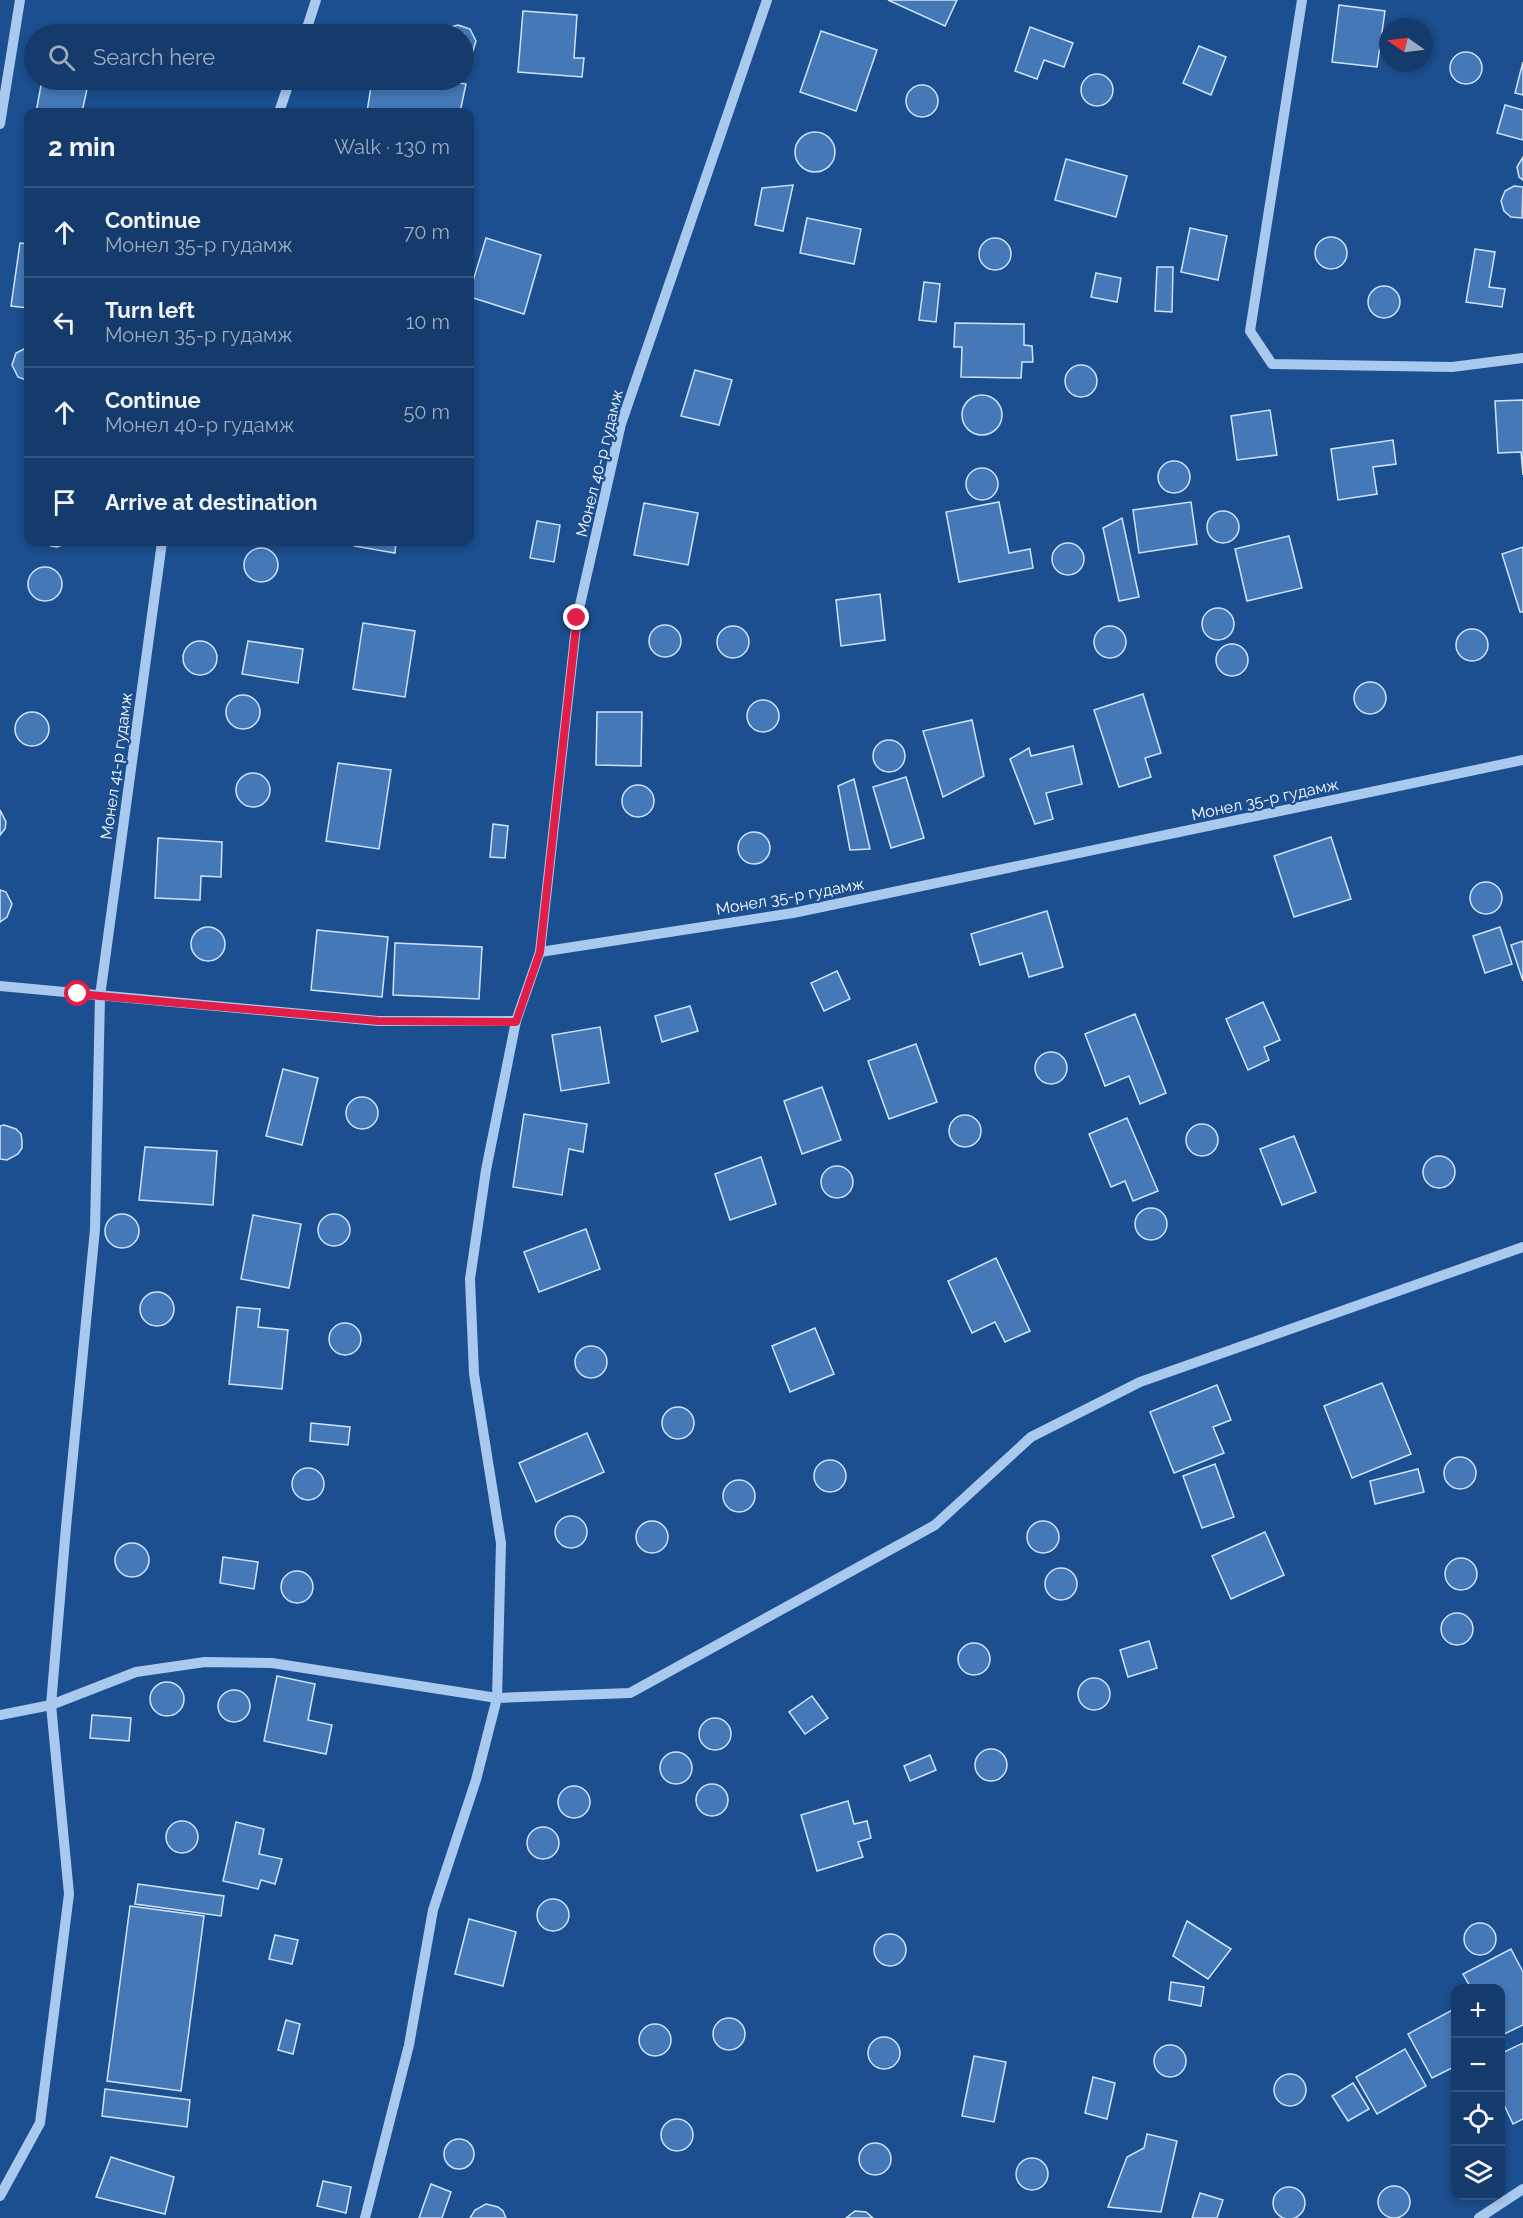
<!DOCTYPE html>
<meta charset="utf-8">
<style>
body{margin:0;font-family:Raleway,sans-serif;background:#1d4271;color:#f1f3f6}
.controls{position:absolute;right:18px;bottom:18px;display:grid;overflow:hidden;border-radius:12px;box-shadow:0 3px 9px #0003}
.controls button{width:54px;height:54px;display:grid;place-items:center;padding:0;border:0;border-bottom:2px solid #33557e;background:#143b6b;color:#f1f3f6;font:30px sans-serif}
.compass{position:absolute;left:1379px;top:18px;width:54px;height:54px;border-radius:50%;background:#143b6b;box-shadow:0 3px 9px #0003;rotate:284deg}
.stop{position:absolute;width:18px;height:18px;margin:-14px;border:4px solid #e11d48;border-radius:50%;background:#fff}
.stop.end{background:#e11d48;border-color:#fff;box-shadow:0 2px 6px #0008}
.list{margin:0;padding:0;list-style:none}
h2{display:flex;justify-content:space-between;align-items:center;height:78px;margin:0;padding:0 24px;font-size:26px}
h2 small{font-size:20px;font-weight:400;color:#9dadc1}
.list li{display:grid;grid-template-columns:39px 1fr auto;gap:18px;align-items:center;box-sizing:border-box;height:90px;padding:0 24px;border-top:2px solid #33557e}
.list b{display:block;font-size:22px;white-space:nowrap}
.list p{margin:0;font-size:20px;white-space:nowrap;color:#9dadc1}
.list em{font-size:20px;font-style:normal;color:#9dadc1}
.icon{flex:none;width:33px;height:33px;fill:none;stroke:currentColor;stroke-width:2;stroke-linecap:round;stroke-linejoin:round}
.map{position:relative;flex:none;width:1523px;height:2218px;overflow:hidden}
.search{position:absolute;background:#143b6b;box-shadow:0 3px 9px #0003;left:24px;top:24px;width:450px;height:66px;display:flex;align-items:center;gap:15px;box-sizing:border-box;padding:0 21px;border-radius:33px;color:#9dadc1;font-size:22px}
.panel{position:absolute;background:#143b6b;box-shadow:0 3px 9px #0003;left:24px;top:108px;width:450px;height:438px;border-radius:12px}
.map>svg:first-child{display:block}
</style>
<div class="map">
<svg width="1523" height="2218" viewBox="0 0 1523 2218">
<rect width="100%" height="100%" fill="#1b4f8f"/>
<g fill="#4478b7" stroke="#cfe3fa" stroke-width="1.5">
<path d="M888,0H957L945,26Z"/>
<path d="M1339,5L1385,11L1377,67L1332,62Z"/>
<path d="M523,11L577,15L574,58H584L582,77L518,72Z"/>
<path d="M458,25L470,29L476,41L472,54L464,59V34H444L451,27Z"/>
<path d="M1030,27L1073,43L1064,67L1044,60L1037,79L1015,71Z"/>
<path d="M821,31L877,50L856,111L800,92Z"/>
<path d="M1199,46L1226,57L1211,95L1183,83Z"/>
<circle cx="1466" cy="68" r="16"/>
<path d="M1523,62V95L1515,93Z"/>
<circle cx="1097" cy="90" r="16"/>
<path d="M42,80H89L82,112H36Z"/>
<path d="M372,80H441L466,84L460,112H367Z"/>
<circle cx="922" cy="101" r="16"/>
<path d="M1505,105L1523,110V140L1497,133Z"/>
<circle cx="815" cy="152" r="20"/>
<path d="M1523,157V180L1519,177L1517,167Z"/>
<path d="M1066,159L1127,176L1116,217L1055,200Z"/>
<path d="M793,185L783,231L755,225L762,188Z"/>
<path d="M1514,186L1523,187L1522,218L1511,217L1504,211L1501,201L1505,191Z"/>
<path d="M807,218L861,229L854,264L800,253Z"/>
<path d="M1190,228L1227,236L1218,280L1181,272Z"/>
<circle cx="1331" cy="253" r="16"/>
<circle cx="995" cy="254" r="16"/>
<path d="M486,238L541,255L524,314L470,297V291Z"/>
<path d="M20,243L28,244V308L11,306Z"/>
<path d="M1475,249L1495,252L1489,287L1505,289L1502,307L1466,302Z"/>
<path d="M1157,267H1173L1172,312L1155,311Z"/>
<path d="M1096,273L1121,278L1117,302L1091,297Z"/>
<path d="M924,282L940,284L936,322L919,320Z"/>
<circle cx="1384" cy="302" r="16"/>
<path d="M955,323L1024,324V345L1032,346L1033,362H1022L1021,378L961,377L962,347H954Z"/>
<path d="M28,347V381L18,377L12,365L16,353Z"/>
<circle cx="1081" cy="381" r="16"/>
<path d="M695,370L732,380L719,425L681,416Z"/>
<circle cx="982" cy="415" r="20"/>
<path d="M1523,400V475L1521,452L1498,453L1495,401Z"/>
<path d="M1270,410L1277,455L1237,460L1231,416Z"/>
<path d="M1393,440L1396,464L1373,467L1377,494L1338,500L1331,449Z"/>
<circle cx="1174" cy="477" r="16"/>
<circle cx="982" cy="484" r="16"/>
<path d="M999,502L1009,553L1030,549L1033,568L959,582L946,512Z"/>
<path d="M1191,502L1197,544L1139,553L1133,510Z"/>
<path d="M644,503L698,513L688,565L634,555Z"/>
<circle cx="1223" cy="527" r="16"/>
<path d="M1122,518L1139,597L1119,601L1103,528Z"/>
<path d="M537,521L560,525L554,562L530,558Z"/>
<path d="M1289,536L1302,588L1247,601L1235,549Z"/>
<path d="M43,542H69L57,547L51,546Z"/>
<path d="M355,542H396L395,553L354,546Z"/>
<circle cx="1068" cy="559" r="16"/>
<path d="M1523,547V612H1520L1502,554Z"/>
<circle cx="261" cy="565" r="17"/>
<circle cx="45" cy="584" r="17"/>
<path d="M880,594L885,640L841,646L836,600Z"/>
<circle cx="1218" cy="624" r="16"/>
<path d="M363,623L415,631L405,697L353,689Z"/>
<circle cx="665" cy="641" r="16"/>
<circle cx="733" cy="642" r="16"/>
<circle cx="1110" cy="642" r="16"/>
<circle cx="1472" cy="645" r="16"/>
<circle cx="200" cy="658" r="17"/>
<path d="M248,641L303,649L298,683L242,674Z"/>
<circle cx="1232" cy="660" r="16"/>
<circle cx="1370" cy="698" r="16"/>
<path d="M1143,694L1161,753L1145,758L1151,777L1119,787L1094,710Z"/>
<circle cx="243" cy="712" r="17"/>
<circle cx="763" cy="716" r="16"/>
<circle cx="32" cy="729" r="17"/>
<path d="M597,712H642L641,766L596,765Z"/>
<path d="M972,720L984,776L943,797L923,731Z"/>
<circle cx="889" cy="756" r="16"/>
<path d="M1073,746L1082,784L1046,793L1053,819L1035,824L1010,759L1029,748L1031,756Z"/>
<path d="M338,763L391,770L379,849L326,841Z"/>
<circle cx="253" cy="790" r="17"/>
<path d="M906,777L924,838L891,848L873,787Z"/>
<path d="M854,779L870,849L850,850L838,786Z"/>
<circle cx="638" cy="801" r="16"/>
<path d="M0,810L6,822L5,829L0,835Z"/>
<path d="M493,824L508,826L505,858L490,857Z"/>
<circle cx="754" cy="848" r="16"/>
<path d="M1331,837L1351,899L1294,917L1274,856Z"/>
<path d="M158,838L222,842L221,877L201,876L200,900L155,898Z"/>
<circle cx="1486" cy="898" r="16"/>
<path d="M0,890L6,892L12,904L7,917L0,922Z"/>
<path d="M1047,911L1063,967L1029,977L1022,953L980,965L971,934Z"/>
<circle cx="208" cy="944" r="17"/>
<path d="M1500,927L1512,964L1485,973L1473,936Z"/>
<path d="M317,930L388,937L382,997L311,990Z"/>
<path d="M1523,941V981L1511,945Z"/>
<path d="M395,943L482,947L479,999L393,995Z"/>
<path d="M837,971L850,999L824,1011L811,983Z"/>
<path d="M1263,1002L1280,1040L1264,1047L1269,1060L1248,1070L1226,1019Z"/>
<path d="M690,1006L698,1031L662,1042L655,1016Z"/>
<path d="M1135,1014L1166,1093L1140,1104L1129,1076L1105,1086L1085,1034Z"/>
<path d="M600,1027L609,1083L561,1091L552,1035Z"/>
<path d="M916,1044L937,1102L889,1119L868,1061Z"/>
<circle cx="1051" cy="1068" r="16"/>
<path d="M283,1069L318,1078L302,1145L266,1136Z"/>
<path d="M822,1087L841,1140L802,1154L784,1101Z"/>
<circle cx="362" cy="1113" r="16"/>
<path d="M524,1114L587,1124L583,1152L569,1149L562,1195L513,1187Z"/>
<circle cx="965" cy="1131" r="16"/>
<path d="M1127,1118L1158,1191L1133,1201L1125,1181L1111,1187L1089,1134Z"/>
<circle cx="1202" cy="1140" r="16"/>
<path d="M4,1125L16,1129L21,1134L22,1141V1148L18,1154L7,1160L0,1159V1126Z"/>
<path d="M1294,1136L1316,1192L1282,1205L1260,1149Z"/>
<path d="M145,1147L217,1151L213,1205L139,1200Z"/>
<circle cx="1439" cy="1172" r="16"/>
<path d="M761,1157L776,1204L730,1220L715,1174Z"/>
<circle cx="837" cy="1182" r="16"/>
<circle cx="1151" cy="1224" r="16"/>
<circle cx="334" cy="1230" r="16"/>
<circle cx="122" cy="1231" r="17"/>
<path d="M253,1215L301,1224L289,1288L241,1279Z"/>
<path d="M586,1229L600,1269L539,1292L524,1252Z"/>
<path d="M996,1258L1030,1331L1005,1342L995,1322L972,1333L948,1281Z"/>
<circle cx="157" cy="1309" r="17"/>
<path d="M237,1307L260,1309L258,1327L288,1330L282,1389L229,1384Z"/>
<circle cx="345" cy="1339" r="16"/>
<path d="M815,1328L834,1374L790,1392L772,1346Z"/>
<circle cx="591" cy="1362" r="16"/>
<path d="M1382,1383L1411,1454L1352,1478L1324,1406Z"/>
<path d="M1217,1385L1231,1420L1213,1427L1224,1453L1174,1473L1150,1412Z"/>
<circle cx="678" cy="1423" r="16"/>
<path d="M311,1423L350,1427L348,1445L310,1441Z"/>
<path d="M587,1433L604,1472L536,1502L519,1463Z"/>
<circle cx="1460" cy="1473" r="16"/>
<circle cx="830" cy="1476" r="16"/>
<path d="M1215,1464L1234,1517L1202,1528L1183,1476Z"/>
<circle cx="308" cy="1484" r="16"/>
<path d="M1418,1469L1424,1492L1375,1504L1370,1481Z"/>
<circle cx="739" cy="1496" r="16"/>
<circle cx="571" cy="1532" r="16"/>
<circle cx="652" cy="1537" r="16"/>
<circle cx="1043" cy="1537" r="16"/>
<path d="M1265,1532L1284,1575L1231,1599L1212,1556Z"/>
<circle cx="132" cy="1560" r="17"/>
<path d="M223,1557L258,1562L254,1589L220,1583Z"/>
<circle cx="1461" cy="1574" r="16"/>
<circle cx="1061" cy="1584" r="16"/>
<circle cx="297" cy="1587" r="16"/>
<circle cx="1457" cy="1629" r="16"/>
<path d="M1149,1641L1157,1668L1128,1677L1120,1650Z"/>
<circle cx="974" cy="1659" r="16"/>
<path d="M277,1676L315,1684L308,1720L332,1725L326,1754L264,1741Z"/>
<circle cx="1094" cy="1694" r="16"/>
<circle cx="167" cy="1699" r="17"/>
<circle cx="234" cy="1706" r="16"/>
<path d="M812,1696L828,1718L805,1734L789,1712Z"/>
<path d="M92,1715L131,1718L129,1741L90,1738Z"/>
<circle cx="715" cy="1734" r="16"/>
<circle cx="991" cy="1765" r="16"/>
<circle cx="676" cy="1768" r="16"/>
<path d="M930,1755L936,1770L910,1781L904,1766Z"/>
<circle cx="712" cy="1800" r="16"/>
<circle cx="574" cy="1802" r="16"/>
<path d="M848,1801L854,1824L867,1821L871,1838L858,1842L863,1857L817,1871L801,1815Z"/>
<circle cx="182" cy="1837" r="16"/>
<path d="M236,1822L264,1829L259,1854L282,1859L275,1884L261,1880L258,1889L223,1881Z"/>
<circle cx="543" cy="1843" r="16"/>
<path d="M138,1884L224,1896L221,1916L135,1904Z"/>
<circle cx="553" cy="1915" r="16"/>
<path d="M130,1906L204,1916L181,2091L107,2081Z"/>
<path d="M469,1919L516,1932L503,1986L455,1974Z"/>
<path d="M1187,1921L1231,1949L1208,1979L1173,1956Z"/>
<circle cx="1480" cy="1939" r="16"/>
<circle cx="890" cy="1950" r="16"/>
<path d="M275,1935L298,1940L292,1964L269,1959Z"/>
<path d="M1511,1949L1523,1972V2025L1500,2036V1988H1471L1463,1974Z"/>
<path d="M1171,1982L1204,1987L1201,2006L1169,2000Z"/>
<path d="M1456,2008V2066L1432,2078L1408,2034Z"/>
<circle cx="729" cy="2034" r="16"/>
<path d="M286,2020L300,2024L293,2054L278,2050Z"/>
<circle cx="655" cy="2040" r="16"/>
<circle cx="884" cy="2053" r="16"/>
<path d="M1523,2043V2119L1513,2124L1500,2096V2054Z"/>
<circle cx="1170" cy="2061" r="16"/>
<path d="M1405,2049L1426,2086L1377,2114L1356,2077Z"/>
<path d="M974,2056L1006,2062L994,2122L962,2116Z"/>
<circle cx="1290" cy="2090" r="16"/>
<path d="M1093,2077L1115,2083L1107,2119L1085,2113Z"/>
<path d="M1353,2083L1369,2109L1348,2121L1332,2096Z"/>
<path d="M105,2089L190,2100L187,2127L102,2116Z"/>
<circle cx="677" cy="2135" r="16"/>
<path d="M1147,2134L1177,2141L1161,2212L1108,2207L1127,2157L1144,2148Z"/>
<circle cx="459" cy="2154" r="15"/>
<circle cx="875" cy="2159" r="16"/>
<path d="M111,2157L174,2177L165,2214L96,2197Z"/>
<circle cx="1032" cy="2174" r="16"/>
<path d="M323,2181L351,2187L346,2213L317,2206Z"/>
<path d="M431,2184L451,2192L442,2218H419Z"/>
<circle cx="1394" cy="2202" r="16"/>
<circle cx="1289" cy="2203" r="16"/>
<path d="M1200,2193L1223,2200L1217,2218H1192Z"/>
<path d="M486,2204L498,2207L503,2211L506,2218H470L475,2210Z"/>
<path d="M855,2211L866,2212L873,2218H846Z"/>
</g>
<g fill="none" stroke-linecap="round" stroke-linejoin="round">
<g stroke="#a9c9ee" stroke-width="10">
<path d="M1302,0L1250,331L1272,364L1452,367L1523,358"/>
<path d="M305,34L316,0"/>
<path d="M279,112L290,80"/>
<path d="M0,124L20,0"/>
<path d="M540,952L577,618L621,424L767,0"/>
<path d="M0,986L378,1021H516L540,952L793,913L1523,760"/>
<path d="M0,1715L51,1705L136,1672L205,1662L272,1663L497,1698L501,1543L474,1374L470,1279L486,1170L516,1021"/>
<path d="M0,2196L40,2123L69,1894L51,1705L66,1527L95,1229L100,996L162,542"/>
<path d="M365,2218L409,2045L433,1910L476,1780L497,1698L630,1693L935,1525L1031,1437L1140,1382L1523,1247"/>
<path d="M1479,2218L1523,2189"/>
</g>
</g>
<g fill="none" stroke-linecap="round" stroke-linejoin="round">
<path stroke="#e11d48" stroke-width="8" d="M78,994L378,1021L516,1022L540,952L577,618"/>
</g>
<g text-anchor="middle" stroke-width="4.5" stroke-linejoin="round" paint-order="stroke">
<g font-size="16" fill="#fff" stroke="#1b4f8f">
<text transform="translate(599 463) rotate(-76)" y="6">Монел 40-р гудамж</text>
<text transform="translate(116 766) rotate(-82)" y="6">Монел 41-р гудамж</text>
<text transform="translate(1265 799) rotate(-12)" y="6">Монел 35-р гудамж</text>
<text transform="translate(790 896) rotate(-10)" y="6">Монел 35-р гудамж</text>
</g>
</g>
</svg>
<div class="controls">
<button>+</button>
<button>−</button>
<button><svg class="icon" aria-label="locate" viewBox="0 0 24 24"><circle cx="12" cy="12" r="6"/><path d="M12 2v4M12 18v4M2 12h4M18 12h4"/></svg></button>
<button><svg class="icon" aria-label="layers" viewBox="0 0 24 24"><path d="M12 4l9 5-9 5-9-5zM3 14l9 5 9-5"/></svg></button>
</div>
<svg class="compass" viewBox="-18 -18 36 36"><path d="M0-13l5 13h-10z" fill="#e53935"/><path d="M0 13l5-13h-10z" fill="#9dadc1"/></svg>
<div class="stop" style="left:78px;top:994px"></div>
<div class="stop end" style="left:577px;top:618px"></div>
<div class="search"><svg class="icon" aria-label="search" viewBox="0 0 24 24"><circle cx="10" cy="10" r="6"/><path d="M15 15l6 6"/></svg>Search here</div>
<section class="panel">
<h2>2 min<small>Walk · 130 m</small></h2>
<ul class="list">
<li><svg class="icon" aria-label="ahead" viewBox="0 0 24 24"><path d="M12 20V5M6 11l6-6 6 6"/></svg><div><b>Continue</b><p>Монел 35-р гудамж</p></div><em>70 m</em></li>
<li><svg class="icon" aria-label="left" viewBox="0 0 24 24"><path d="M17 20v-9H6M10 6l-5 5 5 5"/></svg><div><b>Turn left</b><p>Монел 35-р гудамж</p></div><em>10 m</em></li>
<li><svg class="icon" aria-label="ahead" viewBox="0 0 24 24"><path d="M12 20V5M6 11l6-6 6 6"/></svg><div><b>Continue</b><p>Монел 40-р гудамж</p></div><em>50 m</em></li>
<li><svg class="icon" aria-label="arrive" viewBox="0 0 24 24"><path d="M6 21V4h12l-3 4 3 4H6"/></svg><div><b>Arrive at destination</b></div></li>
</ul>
</section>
</div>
